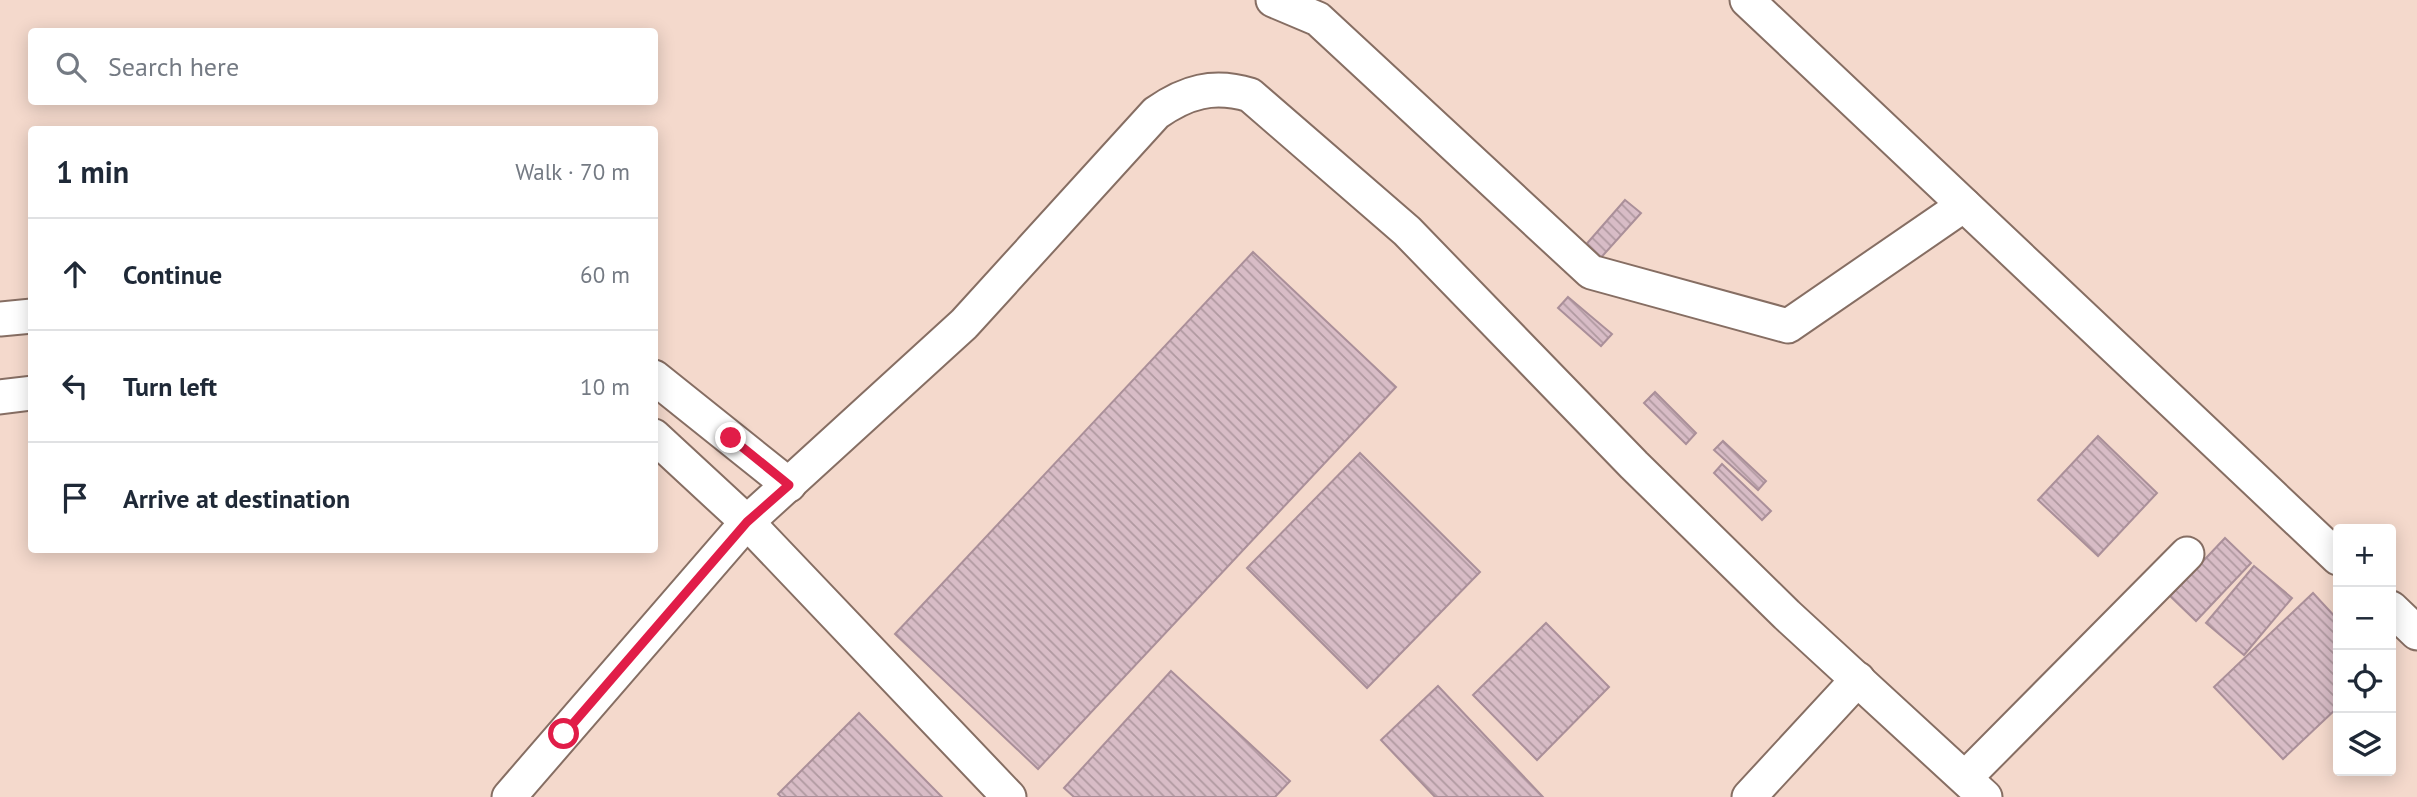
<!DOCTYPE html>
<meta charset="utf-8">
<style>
body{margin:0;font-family:"PT Sans",sans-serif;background:#f2f2f3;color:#1f2937}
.controls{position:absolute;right:21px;bottom:21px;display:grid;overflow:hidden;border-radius:7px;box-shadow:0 4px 18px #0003}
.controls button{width:63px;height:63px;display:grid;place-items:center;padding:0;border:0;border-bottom:2px solid #e0e1e3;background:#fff;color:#1f2937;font:35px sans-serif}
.stop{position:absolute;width:21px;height:21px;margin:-16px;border:5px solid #e11d48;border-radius:50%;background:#fff}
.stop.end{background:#e11d48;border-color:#fff;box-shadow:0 2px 7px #0008}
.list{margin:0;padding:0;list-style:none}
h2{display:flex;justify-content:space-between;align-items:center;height:91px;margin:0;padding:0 28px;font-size:30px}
h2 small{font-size:23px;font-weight:400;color:#747a83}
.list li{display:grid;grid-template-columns:46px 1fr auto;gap:21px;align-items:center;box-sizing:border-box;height:112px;padding:0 28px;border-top:2px solid #e0e1e3}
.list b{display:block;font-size:26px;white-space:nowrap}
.list em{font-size:23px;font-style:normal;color:#747a83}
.icon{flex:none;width:38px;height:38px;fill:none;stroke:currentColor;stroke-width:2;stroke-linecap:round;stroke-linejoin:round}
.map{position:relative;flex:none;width:2417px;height:797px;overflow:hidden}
.search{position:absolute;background:#fff;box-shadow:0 4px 18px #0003;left:28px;top:28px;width:630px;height:77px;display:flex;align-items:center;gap:18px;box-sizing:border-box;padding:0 24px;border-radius:7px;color:#747a83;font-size:26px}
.panel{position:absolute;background:#fff;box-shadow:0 4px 18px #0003;left:28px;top:126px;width:630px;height:427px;border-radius:7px}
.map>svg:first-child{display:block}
</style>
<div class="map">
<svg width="2417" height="797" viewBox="0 0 2417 797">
<defs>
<pattern id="building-back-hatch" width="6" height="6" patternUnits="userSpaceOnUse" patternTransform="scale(1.75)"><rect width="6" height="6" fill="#d8bcc6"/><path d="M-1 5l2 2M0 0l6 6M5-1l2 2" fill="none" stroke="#b099a0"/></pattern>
</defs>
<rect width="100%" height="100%" fill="#f4d9cc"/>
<g fill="url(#building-back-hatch)" stroke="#aa8f99" stroke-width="2">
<path d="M1625,200L1641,213L1597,262L1583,248Z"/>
<path d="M1253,252L1396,387L1038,769L895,634Z"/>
<path d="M1568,297L1612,334L1601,346L1558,308Z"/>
<path d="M1655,392L1696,433L1686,444L1644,403Z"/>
<path d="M2098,436L2157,493L2098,556L2038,500Z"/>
<path d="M1723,441L1766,481L1758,490L1714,450Z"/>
<path d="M1360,453L1480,572L1367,688L1247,568Z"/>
<path d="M1722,464L1771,511L1762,520L1714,473Z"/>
<path d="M2225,538L2251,563L2196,621L2170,596Z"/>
<path d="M2254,566L2292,598L2244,655L2206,623Z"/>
<path d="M2313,593L2338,620V707L2283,759L2214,687Z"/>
<path d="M1546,623L1609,687L1537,760L1473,695Z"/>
<path d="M1171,671L1290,781L1275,797H1074L1064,788Z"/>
<path d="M1438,686L1543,797H1435L1381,740Z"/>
<path d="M859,713L942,797H781L778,794Z"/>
</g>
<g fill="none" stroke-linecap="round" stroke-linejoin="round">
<defs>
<g id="minor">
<path d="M1273,0L1318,19L1591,272L1788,326L1964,205"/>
<path d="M1747,0L2338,558"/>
<path d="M0,319L32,316"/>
<path d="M654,377L789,485"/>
<path d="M0,397L32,393"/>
<path d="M654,436L747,522L1009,797"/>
<path d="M2391,608L2417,633"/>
<path d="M1966,777L2187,554"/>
<path d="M509,797L747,522L964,324L1156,113C1186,92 1213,84 1250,95L1407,231L1634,465L1787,615L1985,797"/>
<path d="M1749,797L1858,679"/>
</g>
</defs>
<use href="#minor" stroke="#866e63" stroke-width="37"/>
<use href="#minor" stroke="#fff" stroke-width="33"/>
</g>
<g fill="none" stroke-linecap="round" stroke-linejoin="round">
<path stroke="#e11d48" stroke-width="9" d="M564,734L747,522L789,485L731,438"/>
</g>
</svg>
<div class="controls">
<button>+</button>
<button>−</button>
<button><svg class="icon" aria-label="locate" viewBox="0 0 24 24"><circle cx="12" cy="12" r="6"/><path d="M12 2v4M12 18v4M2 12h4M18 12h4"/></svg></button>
<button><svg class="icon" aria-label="layers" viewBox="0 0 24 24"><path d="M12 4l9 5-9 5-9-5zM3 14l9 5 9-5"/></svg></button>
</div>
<div class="stop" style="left:564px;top:734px"></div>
<div class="stop end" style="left:731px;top:438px"></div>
<div class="search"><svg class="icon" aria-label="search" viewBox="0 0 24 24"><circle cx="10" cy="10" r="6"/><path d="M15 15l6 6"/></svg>Search here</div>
<section class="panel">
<h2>1 min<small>Walk · 70 m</small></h2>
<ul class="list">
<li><svg class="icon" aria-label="ahead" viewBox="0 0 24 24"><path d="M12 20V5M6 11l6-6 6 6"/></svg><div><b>Continue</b></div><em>60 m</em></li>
<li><svg class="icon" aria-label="left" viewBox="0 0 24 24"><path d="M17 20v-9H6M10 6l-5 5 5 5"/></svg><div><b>Turn left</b></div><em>10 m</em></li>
<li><svg class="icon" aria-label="arrive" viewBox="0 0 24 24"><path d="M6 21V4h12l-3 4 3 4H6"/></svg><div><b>Arrive at destination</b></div></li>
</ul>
</section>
</div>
